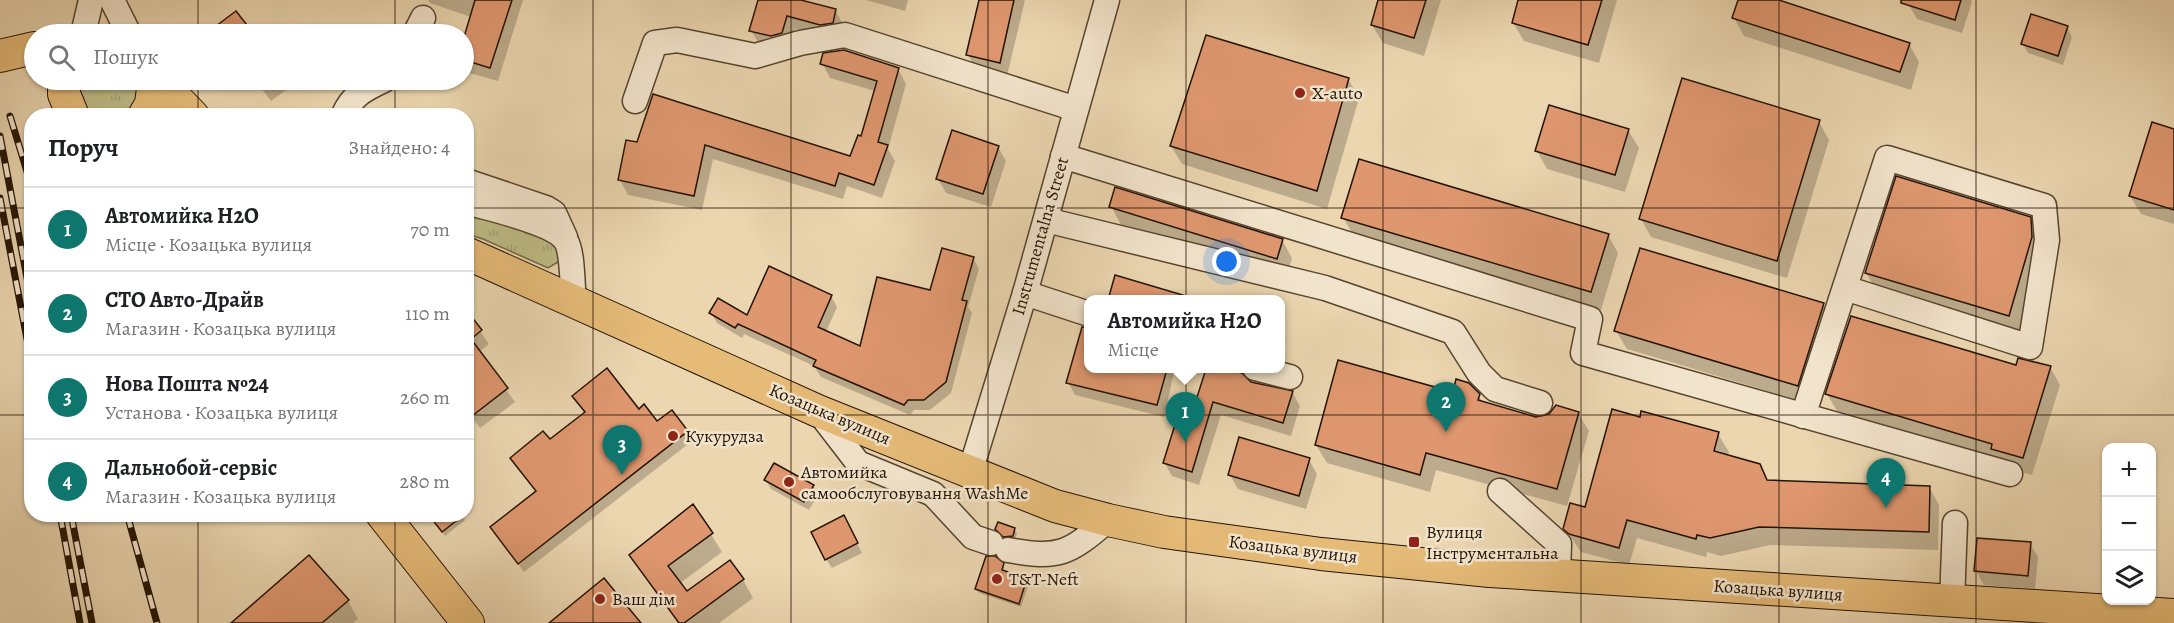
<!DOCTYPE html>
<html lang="uk">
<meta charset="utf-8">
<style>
body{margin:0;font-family:Alegreya,serif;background:#f2f2f2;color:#202124}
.controls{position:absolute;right:18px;bottom:18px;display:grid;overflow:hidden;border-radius:12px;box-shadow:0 2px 4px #0004}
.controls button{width:54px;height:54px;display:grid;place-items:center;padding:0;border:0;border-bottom:2px solid #e0e0e0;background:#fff;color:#202124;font:30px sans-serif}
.you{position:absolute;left:1227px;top:262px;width:21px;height:21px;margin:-15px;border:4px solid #fff;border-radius:50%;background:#1a73e8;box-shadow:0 0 0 9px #1a73e833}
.badge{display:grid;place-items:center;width:39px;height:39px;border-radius:50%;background:#0f766e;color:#fff;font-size:20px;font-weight:700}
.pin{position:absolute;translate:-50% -50px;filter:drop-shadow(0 2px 3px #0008)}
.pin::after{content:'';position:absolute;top:32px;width:21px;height:18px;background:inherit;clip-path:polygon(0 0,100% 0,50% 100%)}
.popup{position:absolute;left:1084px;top:295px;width:201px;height:78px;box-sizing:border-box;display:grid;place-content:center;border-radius:12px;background:#fff;filter:drop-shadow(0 2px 4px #0005);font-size:20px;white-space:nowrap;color:#757577}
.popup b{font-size:22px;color:#202124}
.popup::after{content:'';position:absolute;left:50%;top:100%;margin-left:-12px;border:12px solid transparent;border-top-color:#fff}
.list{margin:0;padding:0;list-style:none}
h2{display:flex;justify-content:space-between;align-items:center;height:78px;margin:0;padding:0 24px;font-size:26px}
h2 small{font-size:20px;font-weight:400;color:#757577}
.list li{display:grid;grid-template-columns:39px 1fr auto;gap:18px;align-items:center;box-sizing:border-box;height:84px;padding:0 24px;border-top:2px solid #e0e0e0}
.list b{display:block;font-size:22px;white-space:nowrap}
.list p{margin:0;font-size:20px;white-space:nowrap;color:#757577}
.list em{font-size:20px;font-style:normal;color:#757577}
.icon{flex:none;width:33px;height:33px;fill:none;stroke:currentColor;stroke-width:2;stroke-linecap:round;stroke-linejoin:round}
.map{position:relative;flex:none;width:2174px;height:623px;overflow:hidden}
.search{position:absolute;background:#fff;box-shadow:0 2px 4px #0004;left:24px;top:24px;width:450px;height:66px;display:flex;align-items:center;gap:15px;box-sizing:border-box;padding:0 21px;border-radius:33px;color:#757577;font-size:22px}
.panel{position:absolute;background:#fff;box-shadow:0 2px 4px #0004;left:24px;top:108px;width:450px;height:414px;border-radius:24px}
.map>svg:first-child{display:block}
</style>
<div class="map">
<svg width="2174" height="623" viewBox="0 0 2174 623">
<defs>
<pattern id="grass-tufts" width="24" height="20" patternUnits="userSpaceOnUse" patternTransform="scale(1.5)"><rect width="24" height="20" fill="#bebc86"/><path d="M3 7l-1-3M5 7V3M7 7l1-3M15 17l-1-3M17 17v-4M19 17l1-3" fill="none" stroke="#a3a172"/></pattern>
</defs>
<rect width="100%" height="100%" fill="#ebd6b0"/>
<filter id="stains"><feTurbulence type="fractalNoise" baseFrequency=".00333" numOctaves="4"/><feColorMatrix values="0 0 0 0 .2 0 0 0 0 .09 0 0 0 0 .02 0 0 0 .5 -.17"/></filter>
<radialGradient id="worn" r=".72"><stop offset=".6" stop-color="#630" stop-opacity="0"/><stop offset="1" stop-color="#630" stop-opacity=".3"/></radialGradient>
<g fill="url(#grass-tufts)" stroke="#716844" stroke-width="1.5">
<path d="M75,80H142L135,108L127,115C85,115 86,121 75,80Z"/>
<path d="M466,210L556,242L560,255L558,262L548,268L483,239L467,234Z"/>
</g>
<g fill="#0003">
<path d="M428,0H523L498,81L466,72L464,67V42L471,17L430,3Z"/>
<path d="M759,0H797L835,10L843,24L829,38L795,29L790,47L759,44L751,30Z"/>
<path d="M866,0H908L905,11Z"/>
<path d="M980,0H1025L1007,76L976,69L968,55Z"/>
<path d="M1380,0H1441L1424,56L1383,43L1372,25Z"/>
<path d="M1520,0H1617L1599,63L1524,41L1513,23Z"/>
<path d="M1740,0H1774L1909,44L1919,62L1911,90L1744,36L1734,18Z"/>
<path d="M1910,0H1971L1972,2L1962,33L1917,19L1909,5Z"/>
<path d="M2067,27L2072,37L2063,65L2028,53L2023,44Z"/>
<path d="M822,63L898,69L906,84L888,149L895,161L882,198L847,186L843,199L713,159L702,210L628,195L620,180L638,143L654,96L851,158L862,138L875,91L830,78Z"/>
<path d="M1348,79L1359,98L1327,209L1182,164L1171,146Z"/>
<path d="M255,80H285L290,87L271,101Z"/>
<path d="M1819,122L1829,140L1787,278L1651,237L1641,219Z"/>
<path d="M1628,130L1639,148L1625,192L1547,169L1537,151Z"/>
<path d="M2174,130V224L2141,214L2130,196Z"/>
<path d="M998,147L1006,161L991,207L946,193L938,179Z"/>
<path d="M466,166L473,168L480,181L466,186Z"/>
<path d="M1111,206L1282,240L1292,258L1287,276L1121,225Z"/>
<path d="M1343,217L1608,235L1618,253L1601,310L1353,235Z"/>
<path d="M2030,218L2040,236L2042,256L2019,333L1877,291L1866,273Z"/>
<path d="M973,258L979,269L968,307L972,313L951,393L930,410H914L910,415L821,377L814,366L744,334L742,338L717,323L711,313L748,317L831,296L837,307L826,332L861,348Z"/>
<path d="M1823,304L1834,322L1808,403L1627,349L1616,331Z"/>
<path d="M468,314L489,344L479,352L515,402L480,428L466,410Z"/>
<path d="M1089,332V368H1175L1164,417L1075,395L1068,382Z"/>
<path d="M2017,367H2050L2060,385L2032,475L2002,466L1999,459L1837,411L1827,394Z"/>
<path d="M1208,368H1222L1241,374L1251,383L1292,392L1300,406L1291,436L1221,415L1199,485L1172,476L1164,462L1192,418Z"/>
<path d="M1454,393L1478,395L1483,403L1536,418H1544L1557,407L1578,413L1589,431L1567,506L1436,470L1430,492L1327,463L1316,445Z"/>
<path d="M574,396L687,432L692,441L524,572L492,528L537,493L512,458L550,442L586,414Z"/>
<path d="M1641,418L1718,434L1729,452L1727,457L1759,466L1769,482L1929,487L1939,505L1938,550L1770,545L1721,556L1707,552L1706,557L1637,538L1629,565L1581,552L1565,528L1586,509Z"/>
<path d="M1309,460L1317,474L1306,509L1238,489L1230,475Z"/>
<path d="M766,480L813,486L818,495L809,510L771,489Z"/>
<path d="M693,506L722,552L679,584L687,594L743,580L753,598L719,623H678L631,555Z"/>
<path d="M429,514H461L465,520L445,536Z"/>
<path d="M848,526L862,553L832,568L826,559Z"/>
<path d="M997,529H1014L1017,533L1015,540H1007Z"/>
<path d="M2030,544L2038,557L2035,589L1984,585L1976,571Z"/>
<path d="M1003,564L1004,572L1026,579L1029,583L1021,607L979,593L977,589Z"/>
<path d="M348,601L358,619L353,623H245Z"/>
</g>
<g fill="#df976f" stroke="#241303" stroke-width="1.5">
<path d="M475,0H512L490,68L464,60V37Z"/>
<path d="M758,0H801L836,9L833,23L820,25L787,16L782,33L771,36L749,31Z"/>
<path d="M979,0H1014L1000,63L966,55Z"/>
<path d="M1378,0H1426L1414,38L1371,25Z"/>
<path d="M1518,0H1602L1588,45L1512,23Z"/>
<path d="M1738,0H1779L1910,43L1900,72L1732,18Z"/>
<path d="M1901,0H1961L1955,20L1901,3Z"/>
<path d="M236,11L254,34H223L216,26Z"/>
<path d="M2031,14L2068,26L2058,56L2021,44Z"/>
<path d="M1206,35L1349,78L1317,191L1170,146Z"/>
<path d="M844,50L899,68L878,142L888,145L874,185L839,173L835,186L705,145L694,196L618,180L626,140L637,142L653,94L850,156L858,135L861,136L877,81L820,64L823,53Z"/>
<path d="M1682,78L1820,120L1777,261L1639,219Z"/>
<path d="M1549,105L1629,129L1615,175L1535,151Z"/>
<path d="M2152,122L2174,129V210L2129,196Z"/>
<path d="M952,130L999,146L983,194L936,179Z"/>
<path d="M1359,159L1609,234L1591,292L1341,218Z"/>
<path d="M1896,176L2031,217L2032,237L2009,316L1865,273Z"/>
<path d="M1115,187L1283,239L1277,259L1109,207Z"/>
<path d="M942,248L974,257L962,300L967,301L946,382L924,400H908L904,405L813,366L816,360L738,324L735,328L709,313L718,298L747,315L769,266L832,295L818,327L860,346L877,277L930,290Z"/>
<path d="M1640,248L1824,303L1798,386L1614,331Z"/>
<path d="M1115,275L1186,296L1185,300H1108Z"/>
<path d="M466,310L482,330L471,339L508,388L472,416L466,409Z"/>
<path d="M1851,316L2016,365L2018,358L2051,366L2023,458L1991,449L1992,444L1825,394Z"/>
<path d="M1082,327L1089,328V369H1167L1157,405L1066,383Z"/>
<path d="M1338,360L1453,392L1456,379L1469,383L1480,394L1478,400L1536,417L1549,414L1556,405L1579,412L1557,489L1426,453L1420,475L1315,445Z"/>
<path d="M607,368L639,409L644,404L657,421L672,410L688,431L518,564L490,527L536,491L510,458L543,431L550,439L585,412L572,396Z"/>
<path d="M1206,369H1228L1242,373L1251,382L1293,391L1283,423L1213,402L1192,472L1163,463L1179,412L1191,416Z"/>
<path d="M1612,409L1640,417L1641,411L1719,432L1714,451L1760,464L1767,480L1930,486L1929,532L1759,527L1710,538L1697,535L1696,539L1627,520L1619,548L1569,534L1563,529L1570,503L1585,507Z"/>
<path d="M1239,437L1310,458L1299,496L1228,475Z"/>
<path d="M774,463L814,485L804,502L764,480Z"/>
<path d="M693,504L713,533L668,566L687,591L730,560L744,579L684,623H679L629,555Z"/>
<path d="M428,514H465L442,532Z"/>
<path d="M844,515L858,543L825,560L811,532Z"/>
<path d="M998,522L1015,528L1013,536L1003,537L995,529Z"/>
<path d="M1977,538L2031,542L2028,576L1974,571Z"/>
<path d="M309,555L349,600L322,623H231Z"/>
<path d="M986,556H995L1004,563L1002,570L1027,578L1019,604L975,589Z"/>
<path d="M604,578L641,623H549Z"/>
</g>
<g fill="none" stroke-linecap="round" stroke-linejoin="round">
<defs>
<g id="minor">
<path d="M112,0L129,34"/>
<path d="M83,34L91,0"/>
<path d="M415,34L423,18"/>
<path d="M635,101L655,43L677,40L755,56L800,43L845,35L1076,109"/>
<path d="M343,116C352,95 365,89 384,80"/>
<path d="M1063,156L1590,319L1583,353L2010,474"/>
<path d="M469,182L546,208L554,213L565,237"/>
<path d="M466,202C488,208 555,223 566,241C573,253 572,286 574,301"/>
<path d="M1046,220L1325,288L1453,332L1479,373L1495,389L1540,403"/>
<path d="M1025,293L1089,314"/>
<path d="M1255,368L1290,377"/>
<path d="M818,411L858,463L933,494L973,537L991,543"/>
<path d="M1803,416L1887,158L2044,206L2047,240L2030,347L1845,288"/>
<path d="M970,472L1025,293L1107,0"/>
<path d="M1500,491L1559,544L1558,575"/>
<path d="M1008,550C1060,559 1068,554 1108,520"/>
<path d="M1952,602L1955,523"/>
</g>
<g id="major">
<path d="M0,56L34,48"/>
<path d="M64,80V94L73,116"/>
<path d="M158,80L193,116"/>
<path d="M144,116L151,104L154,80"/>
<path d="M466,253L818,411L1055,506L1108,520L1164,532L1321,554L1490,571L2174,615"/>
<path d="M382,514L468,623"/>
</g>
</defs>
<use href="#minor" stroke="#56442e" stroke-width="27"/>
<use href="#major" stroke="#241303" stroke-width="34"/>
<use href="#minor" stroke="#f2e4cc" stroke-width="24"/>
<use href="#major" stroke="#e6bb78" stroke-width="32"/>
<defs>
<g id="rail">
<path d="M10,116L32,188"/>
<path d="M0,136L32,304"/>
<path d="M0,198L32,365"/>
<path d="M60,514L80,623"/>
<path d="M71,514L92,623"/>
<path d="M127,514L157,623"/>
</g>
</defs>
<use href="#rail" stroke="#241303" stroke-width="7"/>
<use href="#rail" stroke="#f2e4cc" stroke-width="4.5" stroke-dasharray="14" stroke-linecap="butt"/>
</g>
<path fill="none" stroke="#241303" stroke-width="1.5" stroke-opacity="0.55" d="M198,0V34M395,0V34M593,0V623M791,0V623M988,0V623M1186,0V623M1383,0V623M1581,0V623M1779,0V623M1976,0V623M198,80V116M395,80V116M0,208H32M466,208H2174M0,415H32M466,415H2174M198,514V623M395,514V623"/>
<g fill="#8f2418" stroke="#f2e4cc" stroke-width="2">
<circle cx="1300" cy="93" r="6"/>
<circle cx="673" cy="436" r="6"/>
<circle cx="789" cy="482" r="6"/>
<rect x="1408" y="536" width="12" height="12" rx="3"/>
<circle cx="997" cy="579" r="6"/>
<circle cx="600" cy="599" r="6"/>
</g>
<g text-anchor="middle" stroke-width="5" stroke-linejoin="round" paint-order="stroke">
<g font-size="18" fill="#241303" stroke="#f2e4cc" text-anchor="start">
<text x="1312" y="99">X-auto</text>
<text x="685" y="442">Кукурудза</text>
<text x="801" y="478">Автомийка<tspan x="801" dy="21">самообслуговування WashMe</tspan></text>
<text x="1426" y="538">Вулиця<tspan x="1426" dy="21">Інструментальна</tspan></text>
<text x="1009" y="585">T&amp;T-Neft</text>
<text x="612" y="605">Ваш дім</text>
</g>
<g font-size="18" fill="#241303" stroke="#f2e4cc">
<text transform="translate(1040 236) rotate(-74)" y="6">Instrumentalna Street</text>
<text transform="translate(830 414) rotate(23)" y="6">Козацька вулиця</text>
<text transform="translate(1293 549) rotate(7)" y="6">Козацька вулиця</text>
<text transform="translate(1778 590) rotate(4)" y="6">Козацька вулиця</text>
</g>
</g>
<rect width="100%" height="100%" filter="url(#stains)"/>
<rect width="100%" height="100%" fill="url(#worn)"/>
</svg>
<div class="controls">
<button>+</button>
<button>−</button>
<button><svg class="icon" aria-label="layers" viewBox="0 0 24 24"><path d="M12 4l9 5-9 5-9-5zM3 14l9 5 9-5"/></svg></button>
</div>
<div class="you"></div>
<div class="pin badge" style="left:1185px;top:442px">1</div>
<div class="popup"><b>Автомийка H2O</b>Місце</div>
<div class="pin badge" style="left:1446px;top:432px">2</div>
<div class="pin badge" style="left:622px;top:475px">3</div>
<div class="pin badge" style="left:1886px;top:508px">4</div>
<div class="search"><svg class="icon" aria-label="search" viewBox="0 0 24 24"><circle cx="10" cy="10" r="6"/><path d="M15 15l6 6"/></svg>Пошук</div>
<section class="panel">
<h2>Поруч<small>Знайдено: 4</small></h2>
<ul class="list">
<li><span class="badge">1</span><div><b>Автомийка H2O</b><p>Місце · Козацька вулиця</p></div><em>70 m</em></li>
<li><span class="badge">2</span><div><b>СТО Авто-Драйв</b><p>Магазин · Козацька вулиця</p></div><em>110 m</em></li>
<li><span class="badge">3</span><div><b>Нова Пошта №24</b><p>Установа · Козацька вулиця</p></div><em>260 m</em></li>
<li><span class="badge">4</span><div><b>Дальнобой-сервіс</b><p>Магазин · Козацька вулиця</p></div><em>280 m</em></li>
</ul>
</section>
</div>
